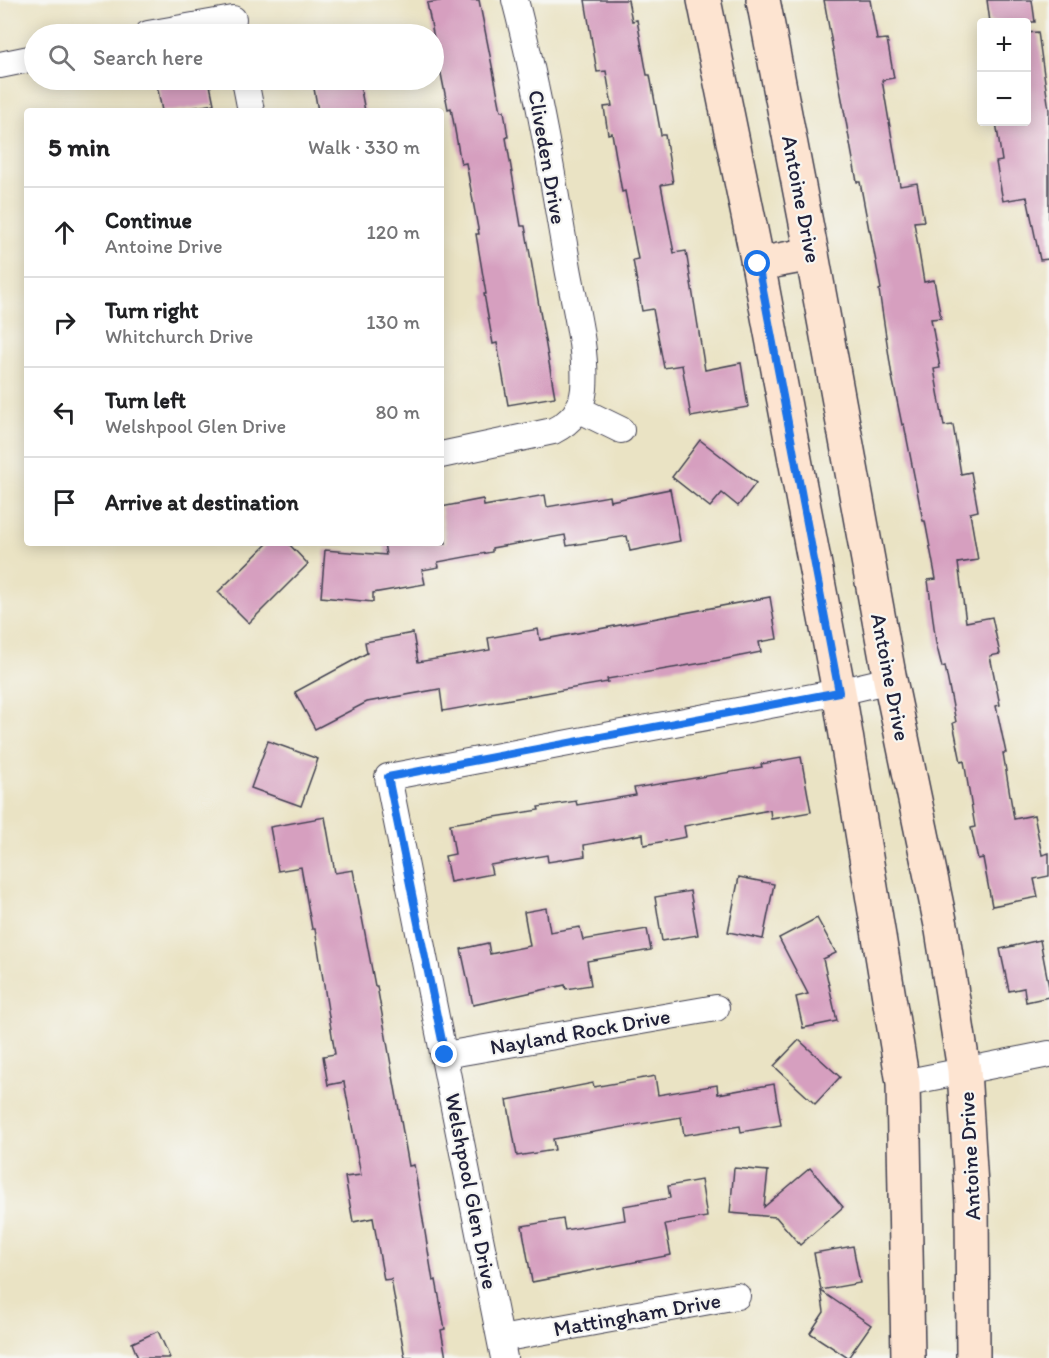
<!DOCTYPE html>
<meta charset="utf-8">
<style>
body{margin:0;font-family:Itim,sans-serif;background:#f6f6f6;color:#202124}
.controls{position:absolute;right:18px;top:18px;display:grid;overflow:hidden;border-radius:6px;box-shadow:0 3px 15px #0003}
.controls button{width:54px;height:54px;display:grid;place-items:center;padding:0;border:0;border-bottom:2px solid #e0e0e0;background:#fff;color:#202124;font:30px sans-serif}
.stop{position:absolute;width:18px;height:18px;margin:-14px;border:4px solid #1a73e8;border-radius:50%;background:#fff}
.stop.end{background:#1a73e8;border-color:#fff;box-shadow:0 2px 6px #0008}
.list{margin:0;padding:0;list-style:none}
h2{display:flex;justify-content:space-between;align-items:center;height:78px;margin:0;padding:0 24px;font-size:26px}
h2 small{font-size:20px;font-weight:400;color:#757577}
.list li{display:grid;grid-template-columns:39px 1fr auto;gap:18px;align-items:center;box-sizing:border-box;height:90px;padding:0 24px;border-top:2px solid #e0e0e0}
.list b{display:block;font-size:22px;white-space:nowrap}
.list p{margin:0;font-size:20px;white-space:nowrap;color:#757577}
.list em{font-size:20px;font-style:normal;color:#757577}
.icon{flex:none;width:33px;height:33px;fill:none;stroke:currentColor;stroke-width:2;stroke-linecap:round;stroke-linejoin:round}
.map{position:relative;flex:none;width:1049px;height:1358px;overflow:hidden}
.search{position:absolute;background:#fff;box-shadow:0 3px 15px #0003;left:24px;top:24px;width:420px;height:66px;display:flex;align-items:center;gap:15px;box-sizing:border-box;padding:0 21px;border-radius:33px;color:#757577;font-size:22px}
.panel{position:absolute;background:#fff;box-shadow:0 3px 15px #0003;left:24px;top:108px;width:420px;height:438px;border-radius:6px}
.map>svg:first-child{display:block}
</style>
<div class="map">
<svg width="1049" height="1358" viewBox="0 0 1049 1358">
<rect width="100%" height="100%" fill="#f6f6f2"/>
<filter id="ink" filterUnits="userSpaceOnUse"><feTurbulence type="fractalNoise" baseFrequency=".0167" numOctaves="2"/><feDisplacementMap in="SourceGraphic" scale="12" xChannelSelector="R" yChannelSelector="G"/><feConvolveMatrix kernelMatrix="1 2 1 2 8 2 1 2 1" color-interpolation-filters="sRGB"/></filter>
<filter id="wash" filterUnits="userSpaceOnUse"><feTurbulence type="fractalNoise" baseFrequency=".008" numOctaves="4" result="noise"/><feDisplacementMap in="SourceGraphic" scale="24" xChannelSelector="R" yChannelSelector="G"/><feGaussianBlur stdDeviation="1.35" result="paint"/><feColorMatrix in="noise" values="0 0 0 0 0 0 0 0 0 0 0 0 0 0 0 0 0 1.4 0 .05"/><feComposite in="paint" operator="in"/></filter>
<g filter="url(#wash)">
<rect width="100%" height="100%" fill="#eae3c4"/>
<g id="blocks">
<g fill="#d69fbf">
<path d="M445,0H479L501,111H504L508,137L506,138L521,226H525L555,397L508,405L497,343L493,344L484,294H486L476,234H479L466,163L461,164L451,108L448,109L427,3Z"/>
<path d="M585,0H628L632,21L637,20L647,75H650L661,135H665L673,183L661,185L674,253L686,251L705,370L741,363L748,407L691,417L682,365L664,368L653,309L642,311L633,260L638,259L625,191L622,192L612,133L608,134L604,107L612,106L606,71L597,72Z"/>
<path d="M824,0H870L877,40L887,39L894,78L882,80L900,186L917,183L924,221L914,222L924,282L934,280L941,318L931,319L940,368L934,369L944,426L953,425L961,474L971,472L978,511L970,513L978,560L958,563L966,622L992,617L1000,654L990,656L1000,705L996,706L1006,753H1003L1014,819L1034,815L1042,855L1049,853V876L1034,879L1038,897L992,906L983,858L978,859L971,828L975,827L964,761L961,762L953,723L956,722L945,666L942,667L936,643L928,580L936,579L925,521H923L904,424L902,425L892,376L879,290L881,289L870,230H869L860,182H857Z"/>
<path d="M987,0H1032L1035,22H990Z"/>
<path d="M1038,32L1049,110V259L1040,260L1027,197L1003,201L996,162L1002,161L996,122H1026V33Z"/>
<path d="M156,80H209L214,104L175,111H162Z"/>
<path d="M333,80H359L365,111H318L313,83Z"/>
<path d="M700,440L756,483L738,506L722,493L710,507L672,477Z"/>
<path d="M670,489L680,541L630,551L627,536L567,546L565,535L492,548V552L438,562L439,567L422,570L425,584L373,593V602L321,597L325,550L386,555L384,543H446L441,507L483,499L484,506L545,495L547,507L609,496L610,501Z"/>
<path d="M268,543H288L308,564L249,623L218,592Z"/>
<path d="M770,597L777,639L759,642L761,652L726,659L607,679L608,682L443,711L440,689L367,702L315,729L295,692L367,653L365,642L413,633L418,662L490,650L488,638L538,629L540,640Z"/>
<path d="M268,741L318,759L301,806L251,788Z"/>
<path d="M801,757L811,812L771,819L770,810L684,826L686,837L644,845L643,834L584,845L585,856L548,862L547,855L490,865L492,874L450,882L445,856L455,854L450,824L539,810L538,807L576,801L577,805L636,795L634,788L762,767L761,764Z"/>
<path d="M325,817L335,873L353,870L375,986H377L409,1166L414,1165L433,1281L436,1280L445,1329L441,1330L446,1358H405L391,1279L384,1280L373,1218L353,1222L345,1177L361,1175L344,1082L328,1085L323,1056L335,1054L315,929H312L301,867L278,871L270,827Z"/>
<path d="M739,877L774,884L763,939L728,932Z"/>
<path d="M690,891L698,935L662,941L655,897Z"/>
<path d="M546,908L550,932L580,927L583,940L647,929L651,950L587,961L591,985L566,989L565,985L473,1005L461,949L488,943L490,954L530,946L524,912Z"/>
<path d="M817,918L836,953L823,959L837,1021L803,1028L796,997L808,994L779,938Z"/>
<path d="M1040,940L1049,987V997L1026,1002L1024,988L1009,991L1000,949Z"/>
<path d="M799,1040L840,1077L815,1104L774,1066Z"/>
<path d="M655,1076L658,1095L717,1085L718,1094L774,1084L781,1125L741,1132L740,1126L684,1135L681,1117L553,1139L555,1150L517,1156L507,1100L593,1083L594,1087Z"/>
<path d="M734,1168L768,1171L764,1207L810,1168L843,1207L800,1245L776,1217L730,1213Z"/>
<path d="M701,1180L707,1217L665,1224L671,1255L532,1282L522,1226L563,1219L565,1230L625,1220L623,1206L670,1198L668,1186Z"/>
<path d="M853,1246L860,1283L821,1290L814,1253Z"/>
<path d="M821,1291L871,1325L848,1358L810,1333L824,1312Z"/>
<path d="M158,1331L170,1358H138L132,1343Z"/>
</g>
</g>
</g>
<g filter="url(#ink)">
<use href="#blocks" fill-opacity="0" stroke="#403f50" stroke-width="1.5"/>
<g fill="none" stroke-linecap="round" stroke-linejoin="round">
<defs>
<g id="street">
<path d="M148,34L233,19"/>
<path d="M0,65L34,58"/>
<path d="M245,80L251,111"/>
<path d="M578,409L621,430"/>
<path d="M441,455L553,431C571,422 582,410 584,389C587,350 575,307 568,268C553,178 538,88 515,0"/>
<path d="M445,1055L716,1008"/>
<path d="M903,1083L1049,1054"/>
<path d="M501,1339L737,1296"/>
<path d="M504,1358L388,777L839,692L890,680"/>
</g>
<g id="secondary">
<path d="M704,0L758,264L839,692L903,1083L908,1358"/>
<path d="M763,0L812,254L890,680L942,930L964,1070L972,1203L973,1358"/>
<path d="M758,264L812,254"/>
</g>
</defs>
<use href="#street" stroke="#403f50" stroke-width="28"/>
<use href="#secondary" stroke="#403f50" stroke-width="36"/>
<use href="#street" stroke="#fff" stroke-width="26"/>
<use href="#secondary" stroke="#fde4d1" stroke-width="33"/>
</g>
</g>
<g fill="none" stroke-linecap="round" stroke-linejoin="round" filter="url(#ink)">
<path stroke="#1a73e8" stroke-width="8" d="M445,1055L388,777L839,692L758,264"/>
</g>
<g text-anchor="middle" stroke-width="4.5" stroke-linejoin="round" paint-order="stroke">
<g font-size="22" fill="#22223b" stroke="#f6f6f2">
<text transform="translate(548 157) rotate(80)" y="8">Cliveden Drive</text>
<text transform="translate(802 199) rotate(79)" y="8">Antoine Drive</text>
<text transform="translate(891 677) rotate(79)" y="8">Antoine Drive</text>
<text transform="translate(580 1031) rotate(-10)" y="8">Nayland Rock Drive</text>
<text transform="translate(969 1156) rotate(-93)" y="8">Antoine Drive</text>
<text transform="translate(472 1191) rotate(79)" y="8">Welshpool Glen Drive</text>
<text transform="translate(637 1314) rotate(-10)" y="8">Mattingham Drive</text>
</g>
</g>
</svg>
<div class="controls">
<button>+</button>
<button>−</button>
</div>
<div class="stop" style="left:758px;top:264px"></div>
<div class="stop end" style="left:445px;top:1055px"></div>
<div class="search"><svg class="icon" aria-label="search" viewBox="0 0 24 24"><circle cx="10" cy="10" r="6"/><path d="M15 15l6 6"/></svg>Search here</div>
<section class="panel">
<h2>5 min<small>Walk · 330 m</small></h2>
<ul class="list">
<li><svg class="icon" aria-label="ahead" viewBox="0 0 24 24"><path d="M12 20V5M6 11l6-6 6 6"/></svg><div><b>Continue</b><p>Antoine Drive</p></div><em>120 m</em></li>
<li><svg class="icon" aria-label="right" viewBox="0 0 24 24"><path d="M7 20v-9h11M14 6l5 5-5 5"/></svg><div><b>Turn right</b><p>Whitchurch Drive</p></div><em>130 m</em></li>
<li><svg class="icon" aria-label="left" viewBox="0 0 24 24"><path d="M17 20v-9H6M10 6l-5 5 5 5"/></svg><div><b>Turn left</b><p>Welshpool Glen Drive</p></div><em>80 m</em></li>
<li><svg class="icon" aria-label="arrive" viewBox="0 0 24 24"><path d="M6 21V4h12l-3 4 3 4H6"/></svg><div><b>Arrive at destination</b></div></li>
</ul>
</section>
</div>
